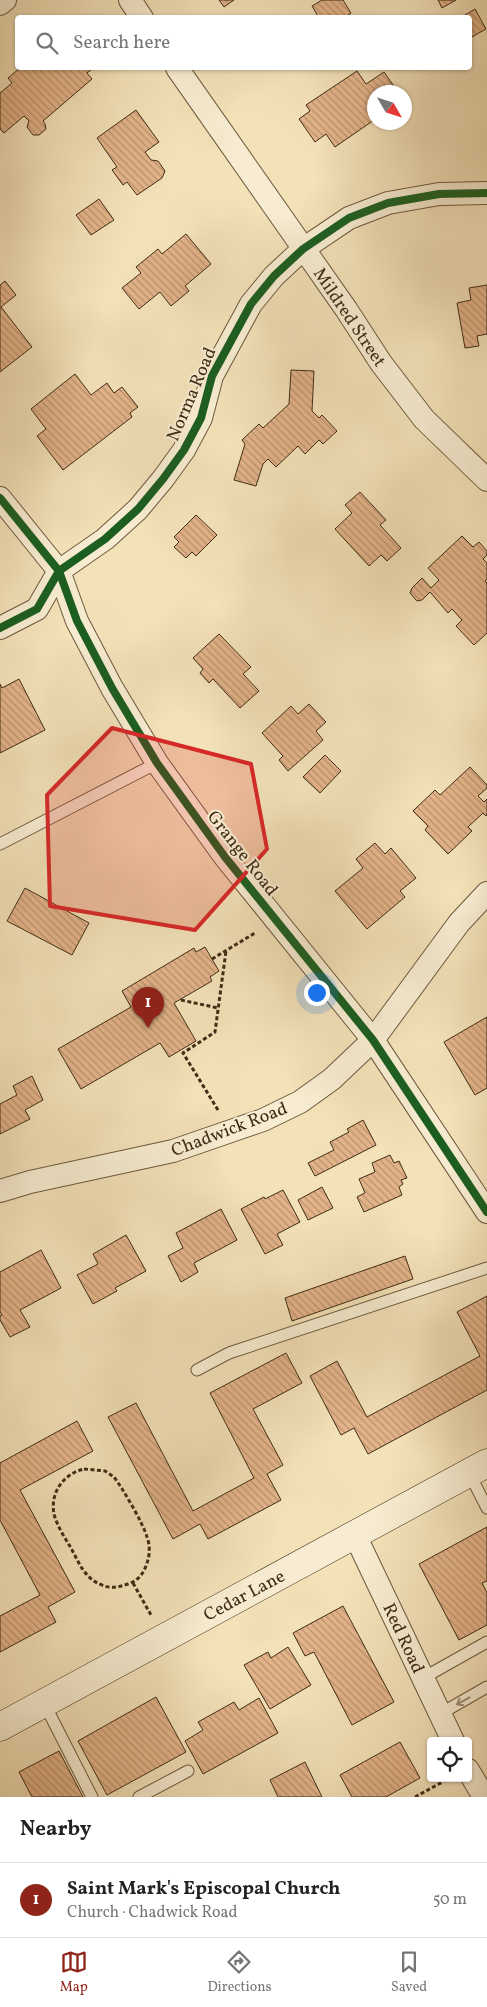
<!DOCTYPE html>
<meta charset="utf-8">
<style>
body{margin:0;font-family:Vollkorn,serif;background:#f6f6f6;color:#222}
.controls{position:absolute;right:15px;bottom:15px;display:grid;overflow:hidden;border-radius:5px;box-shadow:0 1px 4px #0004}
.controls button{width:45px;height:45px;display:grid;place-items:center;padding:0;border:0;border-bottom:1px solid #e0e0e0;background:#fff;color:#222;font:25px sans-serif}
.compass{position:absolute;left:367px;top:85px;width:45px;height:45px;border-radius:50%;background:#fff;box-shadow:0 1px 4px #0004;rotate:129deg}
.you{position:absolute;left:316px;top:992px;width:18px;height:18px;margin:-12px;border:4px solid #fff;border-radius:50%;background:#1a73e8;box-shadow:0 0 0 8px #1a73e833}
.badge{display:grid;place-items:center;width:32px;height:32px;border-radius:50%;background:#8f2418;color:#fff;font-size:16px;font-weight:700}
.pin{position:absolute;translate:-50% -41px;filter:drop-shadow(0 1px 2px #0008)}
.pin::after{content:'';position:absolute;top:26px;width:18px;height:15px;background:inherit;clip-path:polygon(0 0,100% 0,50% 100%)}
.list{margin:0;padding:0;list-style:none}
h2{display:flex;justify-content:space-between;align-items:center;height:65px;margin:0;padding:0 20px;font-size:21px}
h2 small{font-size:16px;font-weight:400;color:#767676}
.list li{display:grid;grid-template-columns:32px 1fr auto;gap:15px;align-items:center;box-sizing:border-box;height:75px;padding:0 20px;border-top:1px solid #e0e0e0}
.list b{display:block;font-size:19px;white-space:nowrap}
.list p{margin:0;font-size:16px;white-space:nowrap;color:#767676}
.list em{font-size:16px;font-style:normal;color:#767676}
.icon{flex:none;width:28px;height:28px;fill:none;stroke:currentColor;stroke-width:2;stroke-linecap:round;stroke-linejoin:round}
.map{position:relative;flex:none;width:487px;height:1797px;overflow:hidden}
.search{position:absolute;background:#fff;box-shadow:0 1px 4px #0004;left:15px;right:15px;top:15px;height:55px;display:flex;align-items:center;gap:12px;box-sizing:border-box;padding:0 18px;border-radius:5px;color:#767676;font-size:19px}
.sheet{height:140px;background:#fff}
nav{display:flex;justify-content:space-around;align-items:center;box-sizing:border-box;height:70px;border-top:1px solid #e0e0e0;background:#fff;font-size:14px;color:#767676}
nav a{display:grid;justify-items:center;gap:2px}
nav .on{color:#8f2418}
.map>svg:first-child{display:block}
</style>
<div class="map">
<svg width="487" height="1797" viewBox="0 0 487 1797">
<defs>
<pattern id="building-back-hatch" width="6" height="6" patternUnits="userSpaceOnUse" patternTransform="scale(1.25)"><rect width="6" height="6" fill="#e3b389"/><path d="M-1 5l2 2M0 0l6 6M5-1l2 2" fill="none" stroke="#b9926f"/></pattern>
</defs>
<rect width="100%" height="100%" fill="#f3e1b8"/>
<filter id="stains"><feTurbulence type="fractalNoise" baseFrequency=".004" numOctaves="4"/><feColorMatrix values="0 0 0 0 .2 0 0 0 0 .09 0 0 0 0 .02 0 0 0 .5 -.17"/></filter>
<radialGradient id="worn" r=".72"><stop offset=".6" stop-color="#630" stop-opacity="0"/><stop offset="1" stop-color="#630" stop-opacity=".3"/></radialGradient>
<g fill="url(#building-back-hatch)" stroke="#402c16">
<path d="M219,0H234L224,7Z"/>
<path d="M322,0H343L351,13L344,18H319L312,6Z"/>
<path d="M438,0H456L442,8Z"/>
<path d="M475,9L486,29L470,38V18H460Z"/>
<path d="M20,68H91L92,69L87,73L92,79L43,121L45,124L46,129L39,135H33L27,127L29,121L24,116L4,133L0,129V93L12,83L8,78Z"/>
<path d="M357,71L366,84L384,72L398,92H374V120L335,147L326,134L315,142L299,119L310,111L306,105Z"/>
<path d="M136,110L159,142L145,152L151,160L158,161L165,171L162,178L137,195L127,182L123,185L112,170L117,167L97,138Z"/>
<path d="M99,199L114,220L91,235L76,215Z"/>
<path d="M186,234L211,264L185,286L189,291L171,306L160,292L139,309L122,288L141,273L136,267L158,249L162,254Z"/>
<path d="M5,281L16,295L1,307L32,347L0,372V285Z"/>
<path d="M487,285V334L477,336L479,346L465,348L457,303L471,300L469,288Z"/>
<path d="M291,370L314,371L312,411L319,418L322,415L337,431L323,444L319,440L305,454L298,446L276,467L268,459L263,464L256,486L234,480L245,444L242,440L259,424L263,428L289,404Z"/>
<path d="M75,374L91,395L107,383L114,393L122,387L138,407L130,413L132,417L63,470L37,436L46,429L31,409Z"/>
<path d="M360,492L386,520L380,525L401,548L387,561L381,555L369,566L335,529L352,513L345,505Z"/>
<path d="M196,515L217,535L196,556L192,552L186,558L174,547L179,542L174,537Z"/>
<path d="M462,536L473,547L479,542L487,551V555L483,559L487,563V579L485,581L487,583V633L474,645L456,626L462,620L452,609L448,613L430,592L422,600L417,601L410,593L412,588L422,578L431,588L439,580L428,568Z"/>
<path d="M219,634L251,667L243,674L259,691L240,708L213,679L209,683L200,673L203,669L193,658Z"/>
<path d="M19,679L45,730L0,753V684L2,688Z"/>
<path d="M309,704L326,722L316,731L323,740L288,771L279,760L283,756L262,733L291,706L298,714Z"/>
<path d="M325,755L341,771L320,793L303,777Z"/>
<path d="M470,767L487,785V788L478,796L484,802L487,799V814L486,816L483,813L468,827L472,831L448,854L425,830L428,826L413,811L435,790L440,795Z"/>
<path d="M375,843L385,854L391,848L416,878L400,891L405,897L367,929L335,891L363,868L356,859Z"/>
<path d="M25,888L89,923L72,955L7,921Z"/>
<path d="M205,947L219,971L210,977L212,981L174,1003L196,1041L169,1057L160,1043L81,1089L58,1049L131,1007L122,991L194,948L196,952Z"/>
<path d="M487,1017V1088L475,1095L444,1042Z"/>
<path d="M32,1076L43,1100L25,1110L30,1119L0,1134V1104L17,1095L13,1086Z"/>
<path d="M363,1120L376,1145L315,1176L308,1163L334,1150L330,1142L349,1132L347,1129Z"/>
<path d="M390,1155L394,1163L399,1161L407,1178L401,1180L403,1184L399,1187L402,1195L364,1212L357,1197L365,1193L359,1179L375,1172L372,1163Z"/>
<path d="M322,1187L333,1208L308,1220L298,1200Z"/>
<path d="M283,1190L300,1222L277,1234L283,1245L265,1254L241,1209L264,1197L265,1199Z"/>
<path d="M221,1209L237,1240L194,1263L198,1272L181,1282L168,1256L183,1248L176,1233Z"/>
<path d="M126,1235L146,1271L115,1288L117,1291L93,1304L77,1275L98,1264L93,1254Z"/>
<path d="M41,1250L61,1288L20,1310L30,1327L10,1337L0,1320V1316L2,1315L0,1312V1272Z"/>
<path d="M405,1256L413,1279L292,1321L285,1298Z"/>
<path d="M487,1296V1390L368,1454L354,1428L341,1435L310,1376L337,1361L367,1417L480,1356L457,1312Z"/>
<path d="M286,1353L302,1383L253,1409L283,1465L267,1474L281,1500L208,1539L200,1524L173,1539L108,1417L136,1403L193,1511L254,1478L210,1393Z"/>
<path d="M77,1421L93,1451L20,1490L75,1592L48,1607L56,1622L0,1652V1616L40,1595L0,1520V1463Z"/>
<path d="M487,1527V1581L482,1583L487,1593V1625L459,1640L419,1564Z"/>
<path d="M343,1606L394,1702L352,1725L314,1652L305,1656L293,1633Z"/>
<path d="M288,1647L311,1685L270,1709L244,1665L268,1652L271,1658Z"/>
<path d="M156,1697L186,1752L107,1795L78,1741Z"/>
<path d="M259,1698L278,1733L203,1774L185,1741L203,1730L198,1722L234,1702L239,1710Z"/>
<path d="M400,1742L420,1778L386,1797H352L340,1775Z"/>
<path d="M59,1751L83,1797H32L19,1772Z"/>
<path d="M305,1762L322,1797H278L270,1780Z"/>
</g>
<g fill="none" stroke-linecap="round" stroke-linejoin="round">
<defs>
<g id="lane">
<path d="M0,844L157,763"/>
<path d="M197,1370L229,1353L487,1268"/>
<path d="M469,1473L487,1508"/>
<path d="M423,1678L487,1642"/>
<path d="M44,1703L92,1797"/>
<path d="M440,1714L487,1687"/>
<path d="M139,1797L188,1771"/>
</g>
<g id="street">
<path d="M130,0L142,18"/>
<path d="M0,4L5,0"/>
<path d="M177,68L346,309L381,363L424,419L487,480"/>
<path d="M0,498L59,571L77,621L112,688L157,763L225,857L373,1040L487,1212"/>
<path d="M0,628L37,609L59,571L105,539L138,509L163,479L184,450L201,418L212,376L251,304L274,276L303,249L349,218L388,203L439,194L487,193"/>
<path d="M0,1191L30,1182L173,1151L263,1120L300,1102L332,1079L373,1040L459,923L487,893"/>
<path d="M355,1535L453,1741"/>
<path d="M468,1770L484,1797"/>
</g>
<path id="secondary" d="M0,1727L487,1463"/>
</defs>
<use href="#lane" stroke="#6d593e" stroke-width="13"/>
<use href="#street" stroke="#6d593e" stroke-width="24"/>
<use href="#secondary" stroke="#402c16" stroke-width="29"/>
<g stroke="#402c16" stroke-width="3" stroke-dasharray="4 2.5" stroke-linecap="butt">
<path d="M212,959L255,933"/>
<path d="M181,1000L218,1008"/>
<path d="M218,1110L183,1053L215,1032L226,951"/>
<path d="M84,1469L105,1471L114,1477C123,1489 143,1523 147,1537C150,1545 150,1555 147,1563C144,1573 138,1581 128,1584C119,1587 110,1589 102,1585C85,1579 79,1563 71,1548C65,1538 57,1526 54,1514C50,1493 63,1474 84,1469Z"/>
<path d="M133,1583L151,1615"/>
<path d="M415,1797L446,1780"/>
</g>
<use href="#lane" stroke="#f7ecd1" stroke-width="11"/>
<use href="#street" stroke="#f7ecd1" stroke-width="22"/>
<use href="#secondary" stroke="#f7ecd1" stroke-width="28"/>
<defs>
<g id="cycleway">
<path d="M0,498L59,571L77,621L112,688L157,763L225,857L373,1040L487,1212"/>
<path d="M0,628L37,609L59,571L105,539L138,509L163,479L184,450L201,418L212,376L251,304L274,276L303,249L349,218L388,203L439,194L487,193"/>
</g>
</defs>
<use href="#cycleway" stroke="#f7ecd1" stroke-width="11"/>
<use href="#cycleway" stroke="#1b5e20" stroke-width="8"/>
</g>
<defs><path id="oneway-shaft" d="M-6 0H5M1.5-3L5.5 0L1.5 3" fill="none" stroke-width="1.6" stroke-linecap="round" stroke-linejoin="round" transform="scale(1.25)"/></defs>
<use stroke="#9c8c74" href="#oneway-shaft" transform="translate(463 1701) rotate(151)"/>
<path fill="#d62828" fill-opacity="0.2" stroke="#d62828" stroke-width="4" stroke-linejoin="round" d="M112,728L251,764L267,849L195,930L50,906L47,795Z"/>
<g text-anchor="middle" stroke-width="4" stroke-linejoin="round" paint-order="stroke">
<g font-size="18" fill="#402c16" stroke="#f7ecd1">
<text transform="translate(350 317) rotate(56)" y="6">Mildred Street</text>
<text transform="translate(191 394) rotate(-67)" y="6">Norma Road</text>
<text transform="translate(243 853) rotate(52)" y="6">Grange Road</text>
<text transform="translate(229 1129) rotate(-21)" y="6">Chadwick Road</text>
<text transform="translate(244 1595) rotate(-28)" y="6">Cedar Lane</text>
<text transform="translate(404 1638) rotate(65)" y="6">Red Road</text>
</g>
</g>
<rect width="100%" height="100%" filter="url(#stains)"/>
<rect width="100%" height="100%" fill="url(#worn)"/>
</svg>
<div class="controls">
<button><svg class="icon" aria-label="locate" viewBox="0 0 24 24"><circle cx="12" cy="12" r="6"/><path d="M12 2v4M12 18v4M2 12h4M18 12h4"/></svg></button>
</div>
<svg class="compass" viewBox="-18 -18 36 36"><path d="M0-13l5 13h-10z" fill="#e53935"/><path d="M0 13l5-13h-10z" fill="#767676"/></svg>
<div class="you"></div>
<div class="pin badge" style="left:148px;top:1028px">1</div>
<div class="search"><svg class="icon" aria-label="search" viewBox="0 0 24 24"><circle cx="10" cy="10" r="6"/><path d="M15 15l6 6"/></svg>Search here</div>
</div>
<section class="sheet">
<h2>Nearby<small></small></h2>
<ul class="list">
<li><span class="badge">1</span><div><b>Saint Mark's Episcopal Church</b><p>Church · Chadwick Road</p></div><em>50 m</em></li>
</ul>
</section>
<nav>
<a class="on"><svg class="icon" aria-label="map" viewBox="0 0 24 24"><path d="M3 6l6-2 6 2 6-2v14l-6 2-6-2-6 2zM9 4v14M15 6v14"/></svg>Map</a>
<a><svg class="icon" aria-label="directions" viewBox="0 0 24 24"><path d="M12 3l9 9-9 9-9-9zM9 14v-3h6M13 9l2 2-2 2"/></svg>Directions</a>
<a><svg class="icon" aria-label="saved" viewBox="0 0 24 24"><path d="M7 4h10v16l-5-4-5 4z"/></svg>Saved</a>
</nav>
